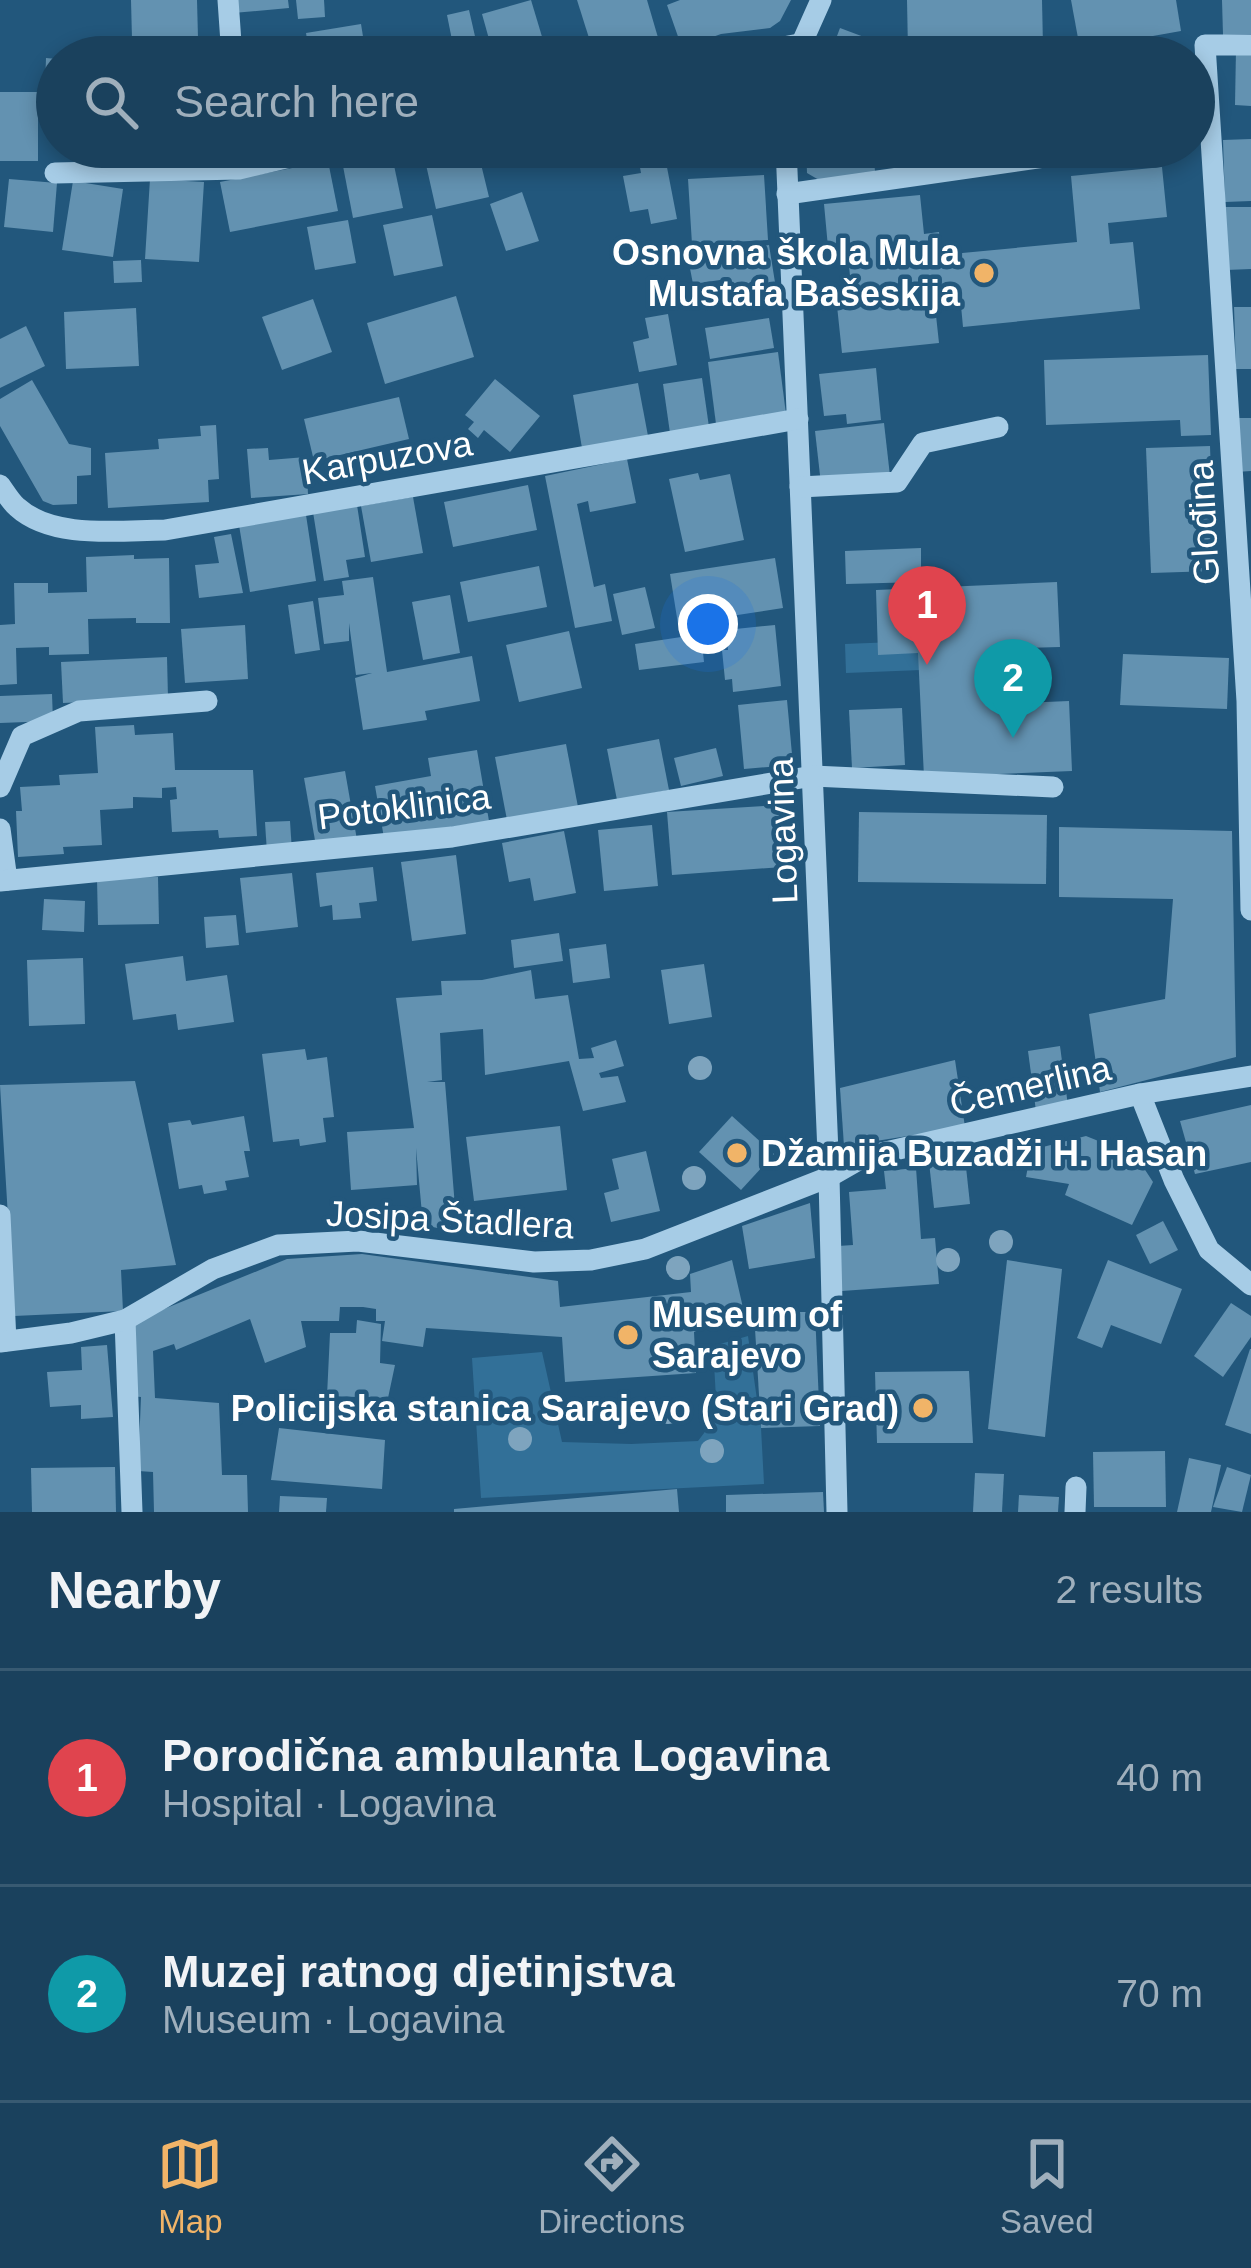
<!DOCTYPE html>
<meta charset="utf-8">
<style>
body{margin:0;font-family:Arial,sans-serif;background:#274c66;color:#f1f3f6}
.you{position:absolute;left:708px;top:624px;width:42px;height:42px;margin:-30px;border:9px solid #fff;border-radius:50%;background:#1a73e8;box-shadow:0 0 0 18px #1a73e833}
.badge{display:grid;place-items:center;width:78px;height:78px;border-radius:50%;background:#f1b468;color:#fff;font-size:39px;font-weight:700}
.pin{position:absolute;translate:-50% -99px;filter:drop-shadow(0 3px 6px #0008)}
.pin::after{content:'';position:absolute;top:63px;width:42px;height:36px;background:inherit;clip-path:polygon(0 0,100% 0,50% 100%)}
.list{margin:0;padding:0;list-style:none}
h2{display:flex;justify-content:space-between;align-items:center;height:156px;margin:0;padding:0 48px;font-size:51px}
h2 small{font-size:39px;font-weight:400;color:#9fafbc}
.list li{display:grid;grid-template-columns:78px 1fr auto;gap:36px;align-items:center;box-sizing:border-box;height:216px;padding:0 48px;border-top:3px solid #385a72}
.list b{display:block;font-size:45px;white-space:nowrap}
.list p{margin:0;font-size:39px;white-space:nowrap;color:#9fafbc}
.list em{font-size:39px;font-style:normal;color:#9fafbc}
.icon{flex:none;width:66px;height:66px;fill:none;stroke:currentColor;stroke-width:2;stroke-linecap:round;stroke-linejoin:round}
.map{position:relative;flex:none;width:1251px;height:1512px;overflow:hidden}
.search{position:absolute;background:#1a415d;box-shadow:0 6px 18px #0003;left:36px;right:36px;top:36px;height:132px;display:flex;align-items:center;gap:30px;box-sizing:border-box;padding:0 42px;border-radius:66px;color:#9fafbc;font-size:45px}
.sheet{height:588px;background:#1a415d}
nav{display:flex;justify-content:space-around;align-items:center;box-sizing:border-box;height:168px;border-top:3px solid #385a72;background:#1a415d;font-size:33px;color:#9fafbc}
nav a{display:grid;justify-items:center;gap:6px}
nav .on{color:#f1b468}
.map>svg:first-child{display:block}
</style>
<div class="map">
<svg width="1251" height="1512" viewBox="0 0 1251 1512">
<rect width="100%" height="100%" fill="#22577c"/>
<g fill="#327098">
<path d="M919,641L921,670L846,673L845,644Z"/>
<path d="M748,1336L761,1428L764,1484L481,1498L472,1358L542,1352L562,1442L631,1444L698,1441L717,1416L713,1346Z"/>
</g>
<g fill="#6392b1">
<path d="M131,0H197L198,38L132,39Z"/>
<path d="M231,0H288L289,8L233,13Z"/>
<path d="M296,0H324L325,17L298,19Z"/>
<path d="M531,0L546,50L522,57H494L482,14Z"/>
<path d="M577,0H647L659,41L595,57Z"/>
<path d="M680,0H791L780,21L770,28L721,34L682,48L667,5Z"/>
<path d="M907,0H1042L1043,46L908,51Z"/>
<path d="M1071,0H1176L1181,31L1080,49Z"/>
<path d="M1222,0H1251V34L1223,35Z"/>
<path d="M469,10L477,45L454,50L447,15Z"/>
<path d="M361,24L366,55L310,57L306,33Z"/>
<path d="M840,28L888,46L884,57H829Z"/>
<path d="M297,39L298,57H237L236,44Z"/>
<path d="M1236,49L1251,50V106L1235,105Z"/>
<path d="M46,58L57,59V114L44,113Z"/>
<rect x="0" y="92" width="38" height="69"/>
<path d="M1251,139V201L1225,202L1223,140Z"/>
<path d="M89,147H176L179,165L88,168Z"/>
<path d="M422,147H512L513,152L480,160L489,197L436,209Z"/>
<path d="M806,147H874L875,174L819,180L807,173Z"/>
<path d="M391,151L403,208L353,218L342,161Z"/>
<path d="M665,157L677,219L651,224L648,209L630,212L623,176L641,173L639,162Z"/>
<path d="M328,161L338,211L230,232L220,182Z"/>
<path d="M1162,167L1167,217L1108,223L1110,244L1133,242L1140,309L963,327L960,295L934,297L939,343L842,353L835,287L851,286L848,256L829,258L824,204L920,195L924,234L939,232L941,255L1077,242L1071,176Z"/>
<path d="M764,175L768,240L692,244L688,179Z"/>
<path d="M9,179L57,183L53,232L4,227Z"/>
<path d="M150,179L204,182L199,262L145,259Z"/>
<path d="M73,181L123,189L113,257L62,250Z"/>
<path d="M522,192L539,241L506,251L490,204Z"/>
<path d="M1224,207H1251V269L1226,270Z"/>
<path d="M432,215L443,266L394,276L383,225Z"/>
<path d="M348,220L356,263L315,270L307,227Z"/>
<path d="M769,245L778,301L725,309L720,280L693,284L688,258Z"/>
<path d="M141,260L142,282L114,283L113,261Z"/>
<path d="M456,296L474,357L385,384L367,323Z"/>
<path d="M313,299L332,352L282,370L262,317Z"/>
<path d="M1234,307H1251V369H1236Z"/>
<path d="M136,308L139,366L66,369L64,312Z"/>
<path d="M668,314L677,365L639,372L633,342L649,338L645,318Z"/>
<path d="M769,318L774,348L710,359L705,328Z"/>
<path d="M26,326L45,366L0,388V339Z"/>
<path d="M778,352L786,414L716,424L708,362Z"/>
<path d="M1208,355L1211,435L1181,436L1180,420L1046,425L1044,360Z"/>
<path d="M876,368L881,420L847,424L846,414L824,416L819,374Z"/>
<path d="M702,378L709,427L670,433L663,384Z"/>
<path d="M495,379L540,416L510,452L484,430L478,438L468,429L474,422L465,415Z"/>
<path d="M32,380L69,444L91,448V475L77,476V504L53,505L43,501L0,426V399Z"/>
<path d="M638,383L648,436L582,448L573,395Z"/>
<path d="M399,397L409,439L314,461L304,419Z"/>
<path d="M1235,418H1251V471L1236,472Z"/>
<path d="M884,423L890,476L821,484L815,431Z"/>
<path d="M216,425L219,479L208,480L209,502L108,508L105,453L159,449L158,439L201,436L200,426Z"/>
<path d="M1210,446L1214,571L1151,573L1146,448Z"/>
<path d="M268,448L269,460L306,457L308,494L251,498L247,449Z"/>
<path d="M627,459L636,503L590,512L588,501L577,504L594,587L605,584L612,621L575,628L545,476Z"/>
<path d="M698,473L700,480L730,474L744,540L685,552L669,479Z"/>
<path d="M528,485L537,530L453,547L444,502Z"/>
<path d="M413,497L423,553L371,562L361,506Z"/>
<path d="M357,505L365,557L346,560L349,577L324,581L313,512Z"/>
<path d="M306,515L316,581L250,592L239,525Z"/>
<path d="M231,534L243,593L199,598L195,565L219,563L214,537Z"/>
<path d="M921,548V582L846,584L845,551Z"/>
<path d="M134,555V559L169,558L170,623H136V618L88,619L89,654L49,655V647L16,648L17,684L0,685V625L15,624L14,583H48V593L87,592L86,557Z"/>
<path d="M775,558L783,608L678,624L670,574Z"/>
<path d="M539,566L547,607L468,622L460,582Z"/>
<path d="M373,577L387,672L472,656L480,701L425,711L427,720L363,730L355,678L372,673L356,675L349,623V641L324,644L318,598L344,595L342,581Z"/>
<path d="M1057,582L1060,647L993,649L995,704L1069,701L1072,771L924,777L918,653L878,655L876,590Z"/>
<path d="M645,587L655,628L622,635L613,594Z"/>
<path d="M450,595L460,653L423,660L412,602Z"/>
<path d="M313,601L320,650L295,654L288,605Z"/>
<path d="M245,625L248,679L185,683L181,629Z"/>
<path d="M775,625L781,686L733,692L732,679L725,680L722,650H728L726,630Z"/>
<path d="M569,631L582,688L519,702L506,645Z"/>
<path d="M701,634L704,662L639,670L635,644Z"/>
<path d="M1123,654L1229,658L1227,709L1120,705Z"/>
<path d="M167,657L168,698L63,703L61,662Z"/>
<path d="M52,694L53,721L0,723V696Z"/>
<path d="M787,700L793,765L744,769L738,705Z"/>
<path d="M902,708L905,765L852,768L849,710Z"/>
<path d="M134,725L135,735L173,733L175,770H253L257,836L219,838L218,830L172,832L170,800L177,799L176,787L162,788V798L133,797V808L100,810L102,845L63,847L64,854L18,857L16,811H22L20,787L60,785L59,775L98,773L95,727Z"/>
<path d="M659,739L669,790L617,800L607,749Z"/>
<path d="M566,744L578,807L507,820L495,757Z"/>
<path d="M716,748L723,776L681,786L674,758Z"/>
<path d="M477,750L489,821L384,838L375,786L431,776L428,758Z"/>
<path d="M345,771L357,840L316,846L304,778Z"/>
<path d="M778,805L783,867L672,875L667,812Z"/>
<path d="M859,812L1047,815L1046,884L858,882Z"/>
<path d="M290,821L292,852L267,853L265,822Z"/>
<path d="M652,825L658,886L604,891L598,830Z"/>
<path d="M1059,827L1232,831L1236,1057L1100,1092L1089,1014L1165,999L1173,899L1059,897Z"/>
<path d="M564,831L576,893L534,901L530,878L509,882L502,843Z"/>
<path d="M456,855L466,934L412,941L401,862Z"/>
<path d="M373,867L377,901L359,903L361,918L333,920L332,905L320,907L316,873Z"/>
<path d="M292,873L298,927L246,933L240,878Z"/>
<path d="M158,877L159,924L98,925L97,878Z"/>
<path d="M44,899L85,901L84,932L42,930Z"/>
<path d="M236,915L239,945L206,948L204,917Z"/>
<path d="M559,933L563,961L514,968L511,940Z"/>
<path d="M606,944L610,978L573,983L569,949Z"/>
<path d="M183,956L186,981L227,975L234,1022L178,1030L176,1014L133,1020L125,964Z"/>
<path d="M83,958L85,1024L29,1026L27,960Z"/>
<path d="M704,964L712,1017L669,1024L661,970Z"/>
<path d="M531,970L535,999L568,995L579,1059L594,1058L591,1048L616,1040L624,1066L599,1073L601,1078L618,1076L626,1102L583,1111L569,1061L485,1075L483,1029L440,1033L442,1080L427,1082H445L457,1232L423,1225L416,1148L417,1185L351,1190L347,1132L414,1128L396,998L442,995L441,981L482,980Z"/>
<path d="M1060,1046L1068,1106L1036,1111L1028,1051Z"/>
<path d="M305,1049L307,1060L327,1057L334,1117L323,1118L326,1142L300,1146L299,1139L273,1142L262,1054Z"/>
<path d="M955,1060L965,1127L844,1146L840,1088Z"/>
<path d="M135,1081L176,1265L121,1270L123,1311L14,1316L0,1085Z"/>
<path d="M1251,1105V1162L1195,1174L1180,1121Z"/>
<path d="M244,1116L250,1151H244L249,1177L225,1181L227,1190L204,1194L202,1185L179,1189L168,1123L190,1120L192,1125Z"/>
<path d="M732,1116L774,1154L741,1190L699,1152Z"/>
<path d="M560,1126L567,1190L474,1201L466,1137Z"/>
<path d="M1086,1136L1136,1156L1153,1182L1132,1225L1065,1195L1069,1184L1026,1177L1031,1150Z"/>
<path d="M646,1151L660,1211L611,1222L604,1193L619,1189L612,1159Z"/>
<path d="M965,1158L970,1204L934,1208L929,1162Z"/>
<path d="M916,1168L921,1239L935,1238L939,1284L842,1291L838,1246L853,1245L849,1192L886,1189L884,1171Z"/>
<path d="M810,1203L815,1258L749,1269L742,1226Z"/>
<path d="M1163,1221L1178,1250L1150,1264L1136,1235Z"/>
<path d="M362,1254L558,1281L560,1307L691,1292L690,1274L732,1260L744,1312L694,1332L696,1373L565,1382L562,1337L426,1328L423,1347L382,1341L385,1321H376V1309L363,1307H340L339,1321H301L306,1347L265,1363L250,1319L176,1350L174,1344L153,1351L155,1398L219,1403L222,1475H247L248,1512H154L153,1472L138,1471L141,1397L131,1396L132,1322L287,1259Z"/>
<path d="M1007,1260L1062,1269L1045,1437L988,1429Z"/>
<path d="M1108,1260L1182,1289L1161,1344L1111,1325L1102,1348L1077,1338Z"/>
<path d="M1231,1303L1251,1316V1337L1223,1377L1194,1356Z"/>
<path d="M754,1312H815L820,1426L761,1428Z"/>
<path d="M357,1320L381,1324L380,1363L395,1365L388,1398L327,1396L330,1333H356Z"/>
<path d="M107,1345L113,1417L81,1419V1405L50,1407L47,1372L82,1370L81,1347Z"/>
<path d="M1250,1349H1251V1434L1225,1425Z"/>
<path d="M969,1371L973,1443H877L875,1372Z"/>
<path d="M279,1428L385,1440L382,1489L271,1480Z"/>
<path d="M1165,1451L1166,1507H1094L1093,1452Z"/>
<path d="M1189,1458L1221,1465L1211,1512H1177Z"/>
<path d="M115,1467L116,1512H32L31,1468Z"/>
<path d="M1227,1467L1251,1475L1242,1512L1213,1507Z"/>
<path d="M975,1473L1004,1474L1002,1512H973Z"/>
<path d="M677,1489L679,1512H454V1509Z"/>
<path d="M823,1492L824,1512H726V1495Z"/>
<path d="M1019,1495L1059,1497L1058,1512H1018Z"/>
<path d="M280,1496L327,1498L326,1512H279Z"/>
</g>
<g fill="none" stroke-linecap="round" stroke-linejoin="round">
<g stroke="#a6cce6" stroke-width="21">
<path d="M228,0L232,57"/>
<path d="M1251,45H1205L1247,701L1251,910"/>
<path d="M796,56L821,0"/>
<path d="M733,57L799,44"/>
<path d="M786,147L829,1177L837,1512"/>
<path d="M55,173L239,169L333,147"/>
<path d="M787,194L1114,147"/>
<path d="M0,485C5,492 11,502 17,507C53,540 121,530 165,530L798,419"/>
<path d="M800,487L897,482L923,443L998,427"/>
<path d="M0,787L22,736L79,711L207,701"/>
<path d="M0,829L7,880"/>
<path d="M0,881L452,837L813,776L1053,787"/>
<path d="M1140,1094L1174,1180L1209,1250L1251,1285"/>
<path d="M0,1215L6,1341"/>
<path d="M125,1320L132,1512"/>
<path d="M0,1342L71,1333L125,1320L213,1269L278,1245L358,1241L534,1262L591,1260L645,1249L829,1177L864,1157L1140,1094L1251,1076"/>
<path d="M1075,1512L1076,1487"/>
</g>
</g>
<g fill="#7ea4be">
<circle cx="700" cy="1068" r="12"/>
<circle cx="694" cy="1178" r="12"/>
<circle cx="1001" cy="1242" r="12"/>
<circle cx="948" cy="1260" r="12"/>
<circle cx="678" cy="1268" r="12"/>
<circle cx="668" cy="1412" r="12"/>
<circle cx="520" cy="1439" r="12"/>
<circle cx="712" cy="1451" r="12"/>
</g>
<g fill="#f1b468" stroke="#22577c" stroke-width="4.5">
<circle cx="984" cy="273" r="12"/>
<circle cx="737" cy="1153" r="12"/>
<circle cx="628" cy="1335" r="12"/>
<circle cx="923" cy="1408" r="12"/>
</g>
<g text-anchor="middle" stroke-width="9" stroke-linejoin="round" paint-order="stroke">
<g font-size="36" font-weight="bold" fill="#fff" stroke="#22577c" text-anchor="end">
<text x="960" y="265">Osnovna škola Mula<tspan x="960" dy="41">Mustafa Bašeskija</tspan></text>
<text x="761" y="1166" text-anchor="start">Džamija Buzadži H. Hasan</text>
<text x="652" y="1327" text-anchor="start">Museum of<tspan x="652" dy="41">Sarajevo</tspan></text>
<text x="899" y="1421">Policijska stanica Sarajevo (Stari Grad)</text>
</g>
<g font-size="36" fill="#fff" stroke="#22577c">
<text transform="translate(387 457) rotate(-10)" y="13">Karpuzova</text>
<text transform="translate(1203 523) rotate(-93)" y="13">Glođina</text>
<text transform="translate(404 806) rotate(-7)" y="13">Potoklinica</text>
<text transform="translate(782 831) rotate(-92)" y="13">Logavina</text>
<text transform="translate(1030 1085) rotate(-13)" y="13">Čemerlina</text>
<text transform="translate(450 1219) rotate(3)" y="13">Josipa Štadlera</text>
</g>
</g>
</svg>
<div class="you"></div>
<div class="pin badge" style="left:927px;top:665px;background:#e0444e">1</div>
<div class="pin badge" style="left:1013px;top:738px;background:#0f9aa8">2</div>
<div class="search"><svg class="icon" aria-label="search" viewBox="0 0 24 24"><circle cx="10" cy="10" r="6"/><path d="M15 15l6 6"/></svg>Search here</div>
</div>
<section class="sheet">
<h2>Nearby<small>2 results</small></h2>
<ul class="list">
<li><span class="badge" style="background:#e0444e">1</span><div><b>Porodična ambulanta Logavina</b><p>Hospital · Logavina</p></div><em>40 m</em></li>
<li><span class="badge" style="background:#0f9aa8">2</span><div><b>Muzej ratnog djetinjstva</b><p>Museum · Logavina</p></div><em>70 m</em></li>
</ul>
</section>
<nav>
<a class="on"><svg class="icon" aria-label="map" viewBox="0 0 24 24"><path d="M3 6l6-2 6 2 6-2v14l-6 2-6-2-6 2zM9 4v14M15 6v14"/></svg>Map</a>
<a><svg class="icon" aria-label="directions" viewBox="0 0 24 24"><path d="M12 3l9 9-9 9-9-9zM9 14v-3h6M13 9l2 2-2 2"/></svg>Directions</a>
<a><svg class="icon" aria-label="saved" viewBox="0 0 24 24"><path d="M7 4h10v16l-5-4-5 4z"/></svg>Saved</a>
</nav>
